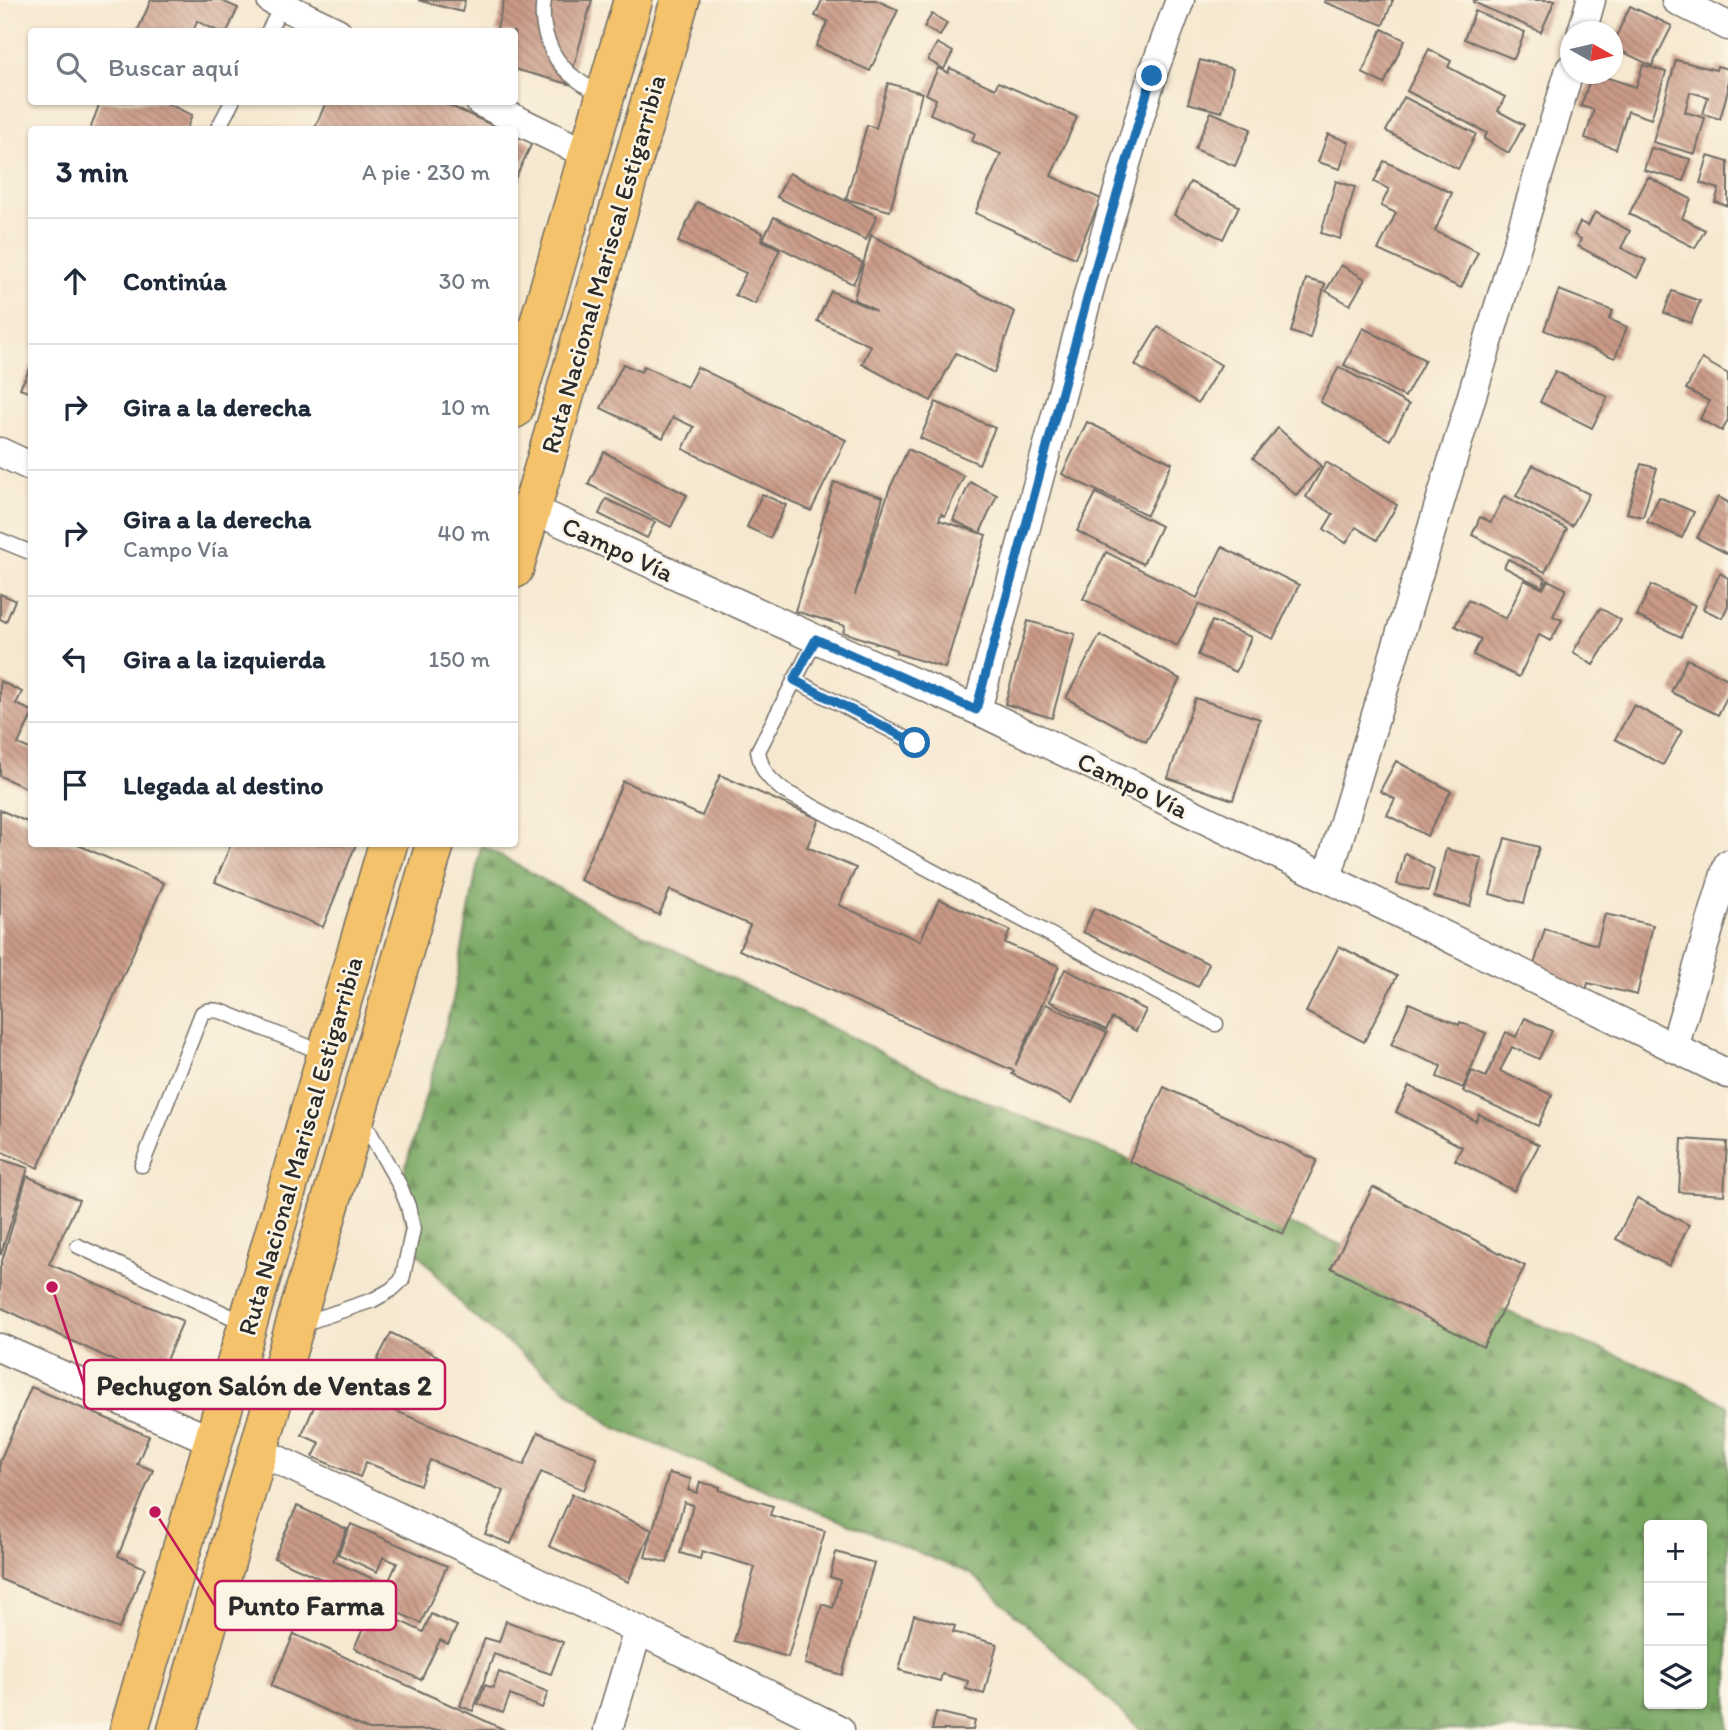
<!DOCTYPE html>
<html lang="es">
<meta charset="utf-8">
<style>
body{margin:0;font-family:Itim,sans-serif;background:#f2f2f3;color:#1f2937}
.controls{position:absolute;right:21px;bottom:21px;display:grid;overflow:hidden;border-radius:7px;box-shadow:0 2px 5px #0004}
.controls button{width:63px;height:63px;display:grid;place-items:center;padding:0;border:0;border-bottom:2px solid #e0e1e3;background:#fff;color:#1f2937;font:35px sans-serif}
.compass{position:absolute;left:1560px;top:21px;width:63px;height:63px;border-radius:50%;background:#fff;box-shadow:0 2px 5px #0004;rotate:98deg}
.stop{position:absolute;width:21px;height:21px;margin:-16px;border:5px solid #1f6fb2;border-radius:50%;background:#fff}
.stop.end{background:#1f6fb2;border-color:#fff;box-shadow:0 2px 7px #0008}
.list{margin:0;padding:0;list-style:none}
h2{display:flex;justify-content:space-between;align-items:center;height:91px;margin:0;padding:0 28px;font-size:30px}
h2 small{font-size:23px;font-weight:400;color:#747a83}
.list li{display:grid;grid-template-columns:46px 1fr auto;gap:21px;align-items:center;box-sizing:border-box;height:126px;padding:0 28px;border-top:2px solid #e0e1e3}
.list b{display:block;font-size:26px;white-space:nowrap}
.list p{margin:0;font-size:23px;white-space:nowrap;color:#747a83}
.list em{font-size:23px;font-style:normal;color:#747a83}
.icon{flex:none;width:38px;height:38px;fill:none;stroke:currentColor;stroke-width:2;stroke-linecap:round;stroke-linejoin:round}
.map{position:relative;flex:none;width:1728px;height:1730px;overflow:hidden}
.search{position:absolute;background:#fff;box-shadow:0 2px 5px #0004;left:28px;top:28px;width:490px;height:77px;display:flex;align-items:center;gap:18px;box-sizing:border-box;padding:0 24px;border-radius:7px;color:#747a83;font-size:26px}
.panel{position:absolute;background:#fff;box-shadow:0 2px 5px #0004;left:28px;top:126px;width:490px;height:721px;border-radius:7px}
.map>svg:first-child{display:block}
</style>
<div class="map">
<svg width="1728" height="1730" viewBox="0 0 1728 1730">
<defs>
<pattern id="forest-firs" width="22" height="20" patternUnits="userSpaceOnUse" patternTransform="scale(1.75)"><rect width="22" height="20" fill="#78a762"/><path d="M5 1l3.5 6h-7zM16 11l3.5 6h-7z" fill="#638851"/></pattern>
<pattern id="building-back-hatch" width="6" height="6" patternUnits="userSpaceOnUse" patternTransform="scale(1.75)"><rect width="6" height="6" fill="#ca9a87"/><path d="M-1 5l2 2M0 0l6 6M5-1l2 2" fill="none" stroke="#a47e6f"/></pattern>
</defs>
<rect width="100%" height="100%" fill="#fcf5e5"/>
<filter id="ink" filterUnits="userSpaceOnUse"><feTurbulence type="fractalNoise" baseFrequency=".0143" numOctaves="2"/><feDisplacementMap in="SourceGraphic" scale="14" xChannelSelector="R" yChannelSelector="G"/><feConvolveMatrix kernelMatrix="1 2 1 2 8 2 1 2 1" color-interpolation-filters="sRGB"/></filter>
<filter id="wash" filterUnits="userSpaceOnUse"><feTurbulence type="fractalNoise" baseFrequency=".00686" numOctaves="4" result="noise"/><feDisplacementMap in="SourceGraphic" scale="28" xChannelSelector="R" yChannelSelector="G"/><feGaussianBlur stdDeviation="1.57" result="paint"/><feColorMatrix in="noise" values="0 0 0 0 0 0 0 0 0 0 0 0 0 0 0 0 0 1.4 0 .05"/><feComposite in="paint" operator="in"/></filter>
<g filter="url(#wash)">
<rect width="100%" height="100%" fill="#f6e8d0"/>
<path fill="url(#forest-firs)" stroke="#526946" stroke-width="2" fill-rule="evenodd" d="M481,845L630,928L957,1090L1692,1386L1728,1406V1730H1141L971,1574L613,1427L466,1310L411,1244L400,1186L453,1000ZM1649,1525H1702V1704H1649Z"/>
<g id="blocks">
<g fill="url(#building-back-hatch)">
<path d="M151,0H220L238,8L227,32H219L197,21L193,32H137Z"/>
<path d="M418,0H465L462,12Z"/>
<path d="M504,0H592L569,84L514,69V32H496Z"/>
<path d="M822,0H876L898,10L870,71L816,46L828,21L815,16Z"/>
<path d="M1325,0H1393L1383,25L1324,2Z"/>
<path d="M1474,0H1555L1541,32L1473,2Z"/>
<path d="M1630,6L1672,26L1652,66L1613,47V43Z"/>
<path d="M1475,11L1525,32L1514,59L1464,39Z"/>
<path d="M932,14L947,23L940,36L924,27Z"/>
<path d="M1382,29L1405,40L1384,84L1362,73Z"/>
<path d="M937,43L953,52L944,69L928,60Z"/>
<path d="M1429,49L1451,61L1448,67L1505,97L1498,111L1524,125L1509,153L1484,139L1487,133L1407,91Z"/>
<path d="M1200,60L1233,69L1222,112L1188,103Z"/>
<path d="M1676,60L1716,70L1717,66L1728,69V90L1720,119L1703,114L1708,97L1690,92L1685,112L1705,118L1695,154L1653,142Z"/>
<path d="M1643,65L1666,72L1651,119L1628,111L1616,149L1585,138L1594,110L1581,106L1592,74H1606L1605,77L1636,87Z"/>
<path d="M938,68L948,73L950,68L995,89L998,82L1077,117L1051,176L1101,199L1075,258L975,213L1001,154L972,141L975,133L930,114L936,99L926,94Z"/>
<path d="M888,83L922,93L890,211L846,199L867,125L876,128Z"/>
<path d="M1404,97L1476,134L1458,169L1386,131Z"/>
<path d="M100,102H164L192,115L186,130H90Z"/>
<path d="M326,102H442L503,130H314Z"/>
<path d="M1211,112L1251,129L1235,166L1195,149Z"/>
<path d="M1328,134L1349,142L1340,169L1318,162Z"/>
<path d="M514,135L532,143L514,181Z"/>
<path d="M1651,148L1690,159L1684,181L1644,170Z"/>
<path d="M1708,156L1728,162V206L1715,202L1719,189L1700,183Z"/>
<path d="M1384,161L1452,193L1435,231L1478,252L1461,288L1378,250L1396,213L1381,206L1389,189L1374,182Z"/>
<path d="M789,173L877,216L866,240L777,197Z"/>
<path d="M1648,177L1691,199L1682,218L1705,230L1695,248L1629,214Z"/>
<path d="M1336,181L1355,187L1340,239L1321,233Z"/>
<path d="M1190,182L1239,206L1223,239L1174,215Z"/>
<path d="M697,202L763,233L761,240L780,249L755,304L735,295L746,273L678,242Z"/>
<path d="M1595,212L1630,231L1621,248L1646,260L1637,278L1578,246L1581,239L1574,235L1580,222L1588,226Z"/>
<path d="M774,217L863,263L853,284L763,239Z"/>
<path d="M871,235L1015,312L994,373L956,353L931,401L862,364L871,346L817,321L831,291L876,311L854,299Z"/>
<path d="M1341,265L1365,279L1350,305L1326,291Z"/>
<path d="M1306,279L1325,284L1310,338L1291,332Z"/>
<path d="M1559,290L1613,311L1609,319L1627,327L1615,358L1544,330Z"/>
<path d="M1672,291L1700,301L1691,323L1664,313Z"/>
<path d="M1158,327L1221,365L1198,403L1135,365Z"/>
<path d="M1363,328L1425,360L1405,397L1344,365Z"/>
<path d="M1702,359L1728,374V420L1722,431L1700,419L1709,401L1686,389Z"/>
<path d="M623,364L641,372L644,366L687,387L697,367L846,440L811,511L683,449L694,427L673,417L663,438L601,408Z"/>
<path d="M32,365V394L20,388Z"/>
<path d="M1339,367L1409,405L1390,440L1320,402Z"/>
<path d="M1555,371L1608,397L1592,428L1540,402Z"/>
<path d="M936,402L995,428L979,464L920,438Z"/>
<path d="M1087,422L1172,463L1147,515L1062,474Z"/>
<path d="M1278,428L1321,466L1296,495L1253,458Z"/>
<path d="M908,449L964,476L945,516L941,514L939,520L980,533L953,520L970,482L997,495L980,533L986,535L945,668L896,653L897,650L843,632L845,626L795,611L834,482L883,497L855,595L889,490Z"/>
<path d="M604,452L687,495L671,527L588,484Z"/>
<path d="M1326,462L1397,505L1377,540L1356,527L1346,543L1324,529L1333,514L1306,497Z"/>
<path d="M1641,464L1657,468L1643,517L1627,513Z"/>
<path d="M1533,465L1589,494L1572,526L1516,496Z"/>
<path d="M1096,493L1161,526L1143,564L1077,531Z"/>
<path d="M762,494L786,505L770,538L747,527Z"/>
<path d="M1504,496L1567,529L1545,572L1472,535L1480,517L1491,522Z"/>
<path d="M1659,497L1694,512L1682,538L1647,522Z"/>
<path d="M1718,497L1728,502V554L1697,538Z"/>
<path d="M606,499L655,522L647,538L599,514Z"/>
<path d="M1222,547L1299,585L1273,639L1199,604L1177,646L1083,599L1106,552L1197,598Z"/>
<path d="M1508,559L1546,578L1542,587L1504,567Z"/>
<path d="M1720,573L1728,578V606L1722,618L1703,609Z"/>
<path d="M1524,580L1543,589L1548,580L1566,589L1553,616L1562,620L1551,641L1539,635L1519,677L1473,655L1481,639L1455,626L1468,600L1506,619Z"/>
<path d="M1651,585L1695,605L1681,637L1637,616Z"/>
<path d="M0,594L15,600L6,622L0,619Z"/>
<path d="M1600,608L1621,620L1593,665L1573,652Z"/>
<path d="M1028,621L1075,634L1052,718L1005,704Z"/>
<path d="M1212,621L1251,637L1236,672L1198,655Z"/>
<path d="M1100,635L1180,679L1146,742L1066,698Z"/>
<path d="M1687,659L1728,679V695L1718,715L1671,692Z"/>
<path d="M0,681L22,692L16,704L32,711V715L18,744L32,750V791L0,776Z"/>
<path d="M1195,698L1260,719L1233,800L1168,778Z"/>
<path d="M1634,705L1682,731L1663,765L1615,739Z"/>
<path d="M1396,761L1451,791L1427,836L1387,815L1395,799L1380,791Z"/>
<path d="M720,775L819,819L807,847L856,868L839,905L920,941L939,899L1010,930L1005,943L1059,966L1015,1066L1046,1004L1107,1033L1072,1103L1012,1074L1014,1071L739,950L750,925L670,890L659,915L580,880L623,781L702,816Z"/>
<path d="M0,810L32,824V844H76L164,883L38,1168L0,1151Z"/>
<path d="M1505,838L1539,847L1524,903L1490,894Z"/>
<path d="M231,844H356L323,927L215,882Z"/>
<path d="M1446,849L1482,858L1470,906L1434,897Z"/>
<path d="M1405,853L1434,869L1428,891L1397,884Z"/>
<path d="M1094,908L1209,964L1198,987L1083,932Z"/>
<path d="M1605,914L1653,925L1637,995L1588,983L1586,991L1531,974L1545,929L1597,945Z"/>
<path d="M1339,946L1397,976L1364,1042L1306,1012Z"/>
<path d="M1065,969L1146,1010L1136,1031L1112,1018L1106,1030L1049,1001Z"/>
<path d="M1409,1003L1459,1025L1460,1022L1486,1033L1463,1088L1437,1077L1441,1066L1391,1045Z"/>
<path d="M1525,1018L1552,1031L1539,1059L1512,1047L1500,1071L1552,1095L1538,1126L1463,1091L1472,1071L1486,1077L1506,1032L1516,1037Z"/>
<path d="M1409,1086L1476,1121L1479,1114L1539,1145L1514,1191L1455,1160L1462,1147L1396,1112Z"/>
<path d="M1164,1087L1317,1160L1283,1234L1129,1161Z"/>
<path d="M1682,1139L1727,1142L1724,1195L1679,1192Z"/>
<path d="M0,1159L28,1168L1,1254H0Z"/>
<path d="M27,1176L79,1200L49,1264L183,1321L157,1381L0,1307V1268Z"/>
<path d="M1373,1187L1525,1266L1483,1347L1331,1268Z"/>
<path d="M1637,1198L1689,1225L1669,1266L1616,1239Z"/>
<path d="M391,1333L438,1356L424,1384L377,1360Z"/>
<path d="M325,1381L524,1465L538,1432L597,1457L584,1490L541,1472L511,1544L485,1534L504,1491L430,1460L420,1485L366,1462L360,1477L313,1457L320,1443L302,1435Z"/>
<path d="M31,1387L149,1436L137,1464L153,1470L118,1556L145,1568L119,1629L0,1579V1461Z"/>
<path d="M669,1473L691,1479L688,1490L697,1493L700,1482L720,1487L719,1490L773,1506L770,1515L825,1531L788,1657L734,1641L755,1567L702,1551L700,1559L680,1553L693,1505L684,1502L667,1563L645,1557Z"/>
<path d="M572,1494L652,1530L628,1582L549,1546Z"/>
<path d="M297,1506L347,1529L333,1561L387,1585L397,1563L383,1557L377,1572L338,1554L351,1524L447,1566L421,1623L274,1558Z"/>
<path d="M836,1552L874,1563L842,1675L805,1664L822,1604L833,1608L840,1580L830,1577Z"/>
<path d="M373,1608L423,1632L431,1614L457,1626L448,1644L440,1640L421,1680L354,1648Z"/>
<path d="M914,1615L955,1626L953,1632L997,1644L984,1694L966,1689L968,1681L942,1674L940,1681L899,1670Z"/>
<path d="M506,1621L563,1642L551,1674L494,1654L473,1711L460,1706L485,1638L499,1642Z"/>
<path d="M294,1634L466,1712L505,1730H369L271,1686Z"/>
<path d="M499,1672L548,1692L542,1708L510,1695L503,1713L478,1704L485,1685L493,1688Z"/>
<path d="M936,1712L975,1721L973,1730H932Z"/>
</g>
</g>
</g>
<g filter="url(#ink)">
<use href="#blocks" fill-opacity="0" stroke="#726d65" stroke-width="2"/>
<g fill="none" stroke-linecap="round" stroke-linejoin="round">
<defs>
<g id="service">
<path d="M544,0C539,26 550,57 570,74C580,83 591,89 602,95"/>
<path d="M268,32L284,2"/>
<path d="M217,130L232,102"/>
<path d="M0,540L32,553"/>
<path d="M816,639L758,751C762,772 768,778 784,791L1216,1024"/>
<path d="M794,680L915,743"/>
<path d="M142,1165L202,1013C209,1009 215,1010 223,1012L326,1054"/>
<path d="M78,1246L247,1324"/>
<path d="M299,1325L373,1300L391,1290L402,1280L413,1229L408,1206L400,1186L362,1119"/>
</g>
<g id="minor">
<path d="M271,0L337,32"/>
<path d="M1676,0L1728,26"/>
<path d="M1582,32L1591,0"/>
<path d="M480,102L589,155"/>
<path d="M0,452L32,467"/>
<path d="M532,509L816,639L977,710L1327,878L1728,1074"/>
<path d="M977,710L1097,262L1152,76L1180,0"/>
<path d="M1327,878L1570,69"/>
<path d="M1674,1048L1728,864"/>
<path d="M0,1348L215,1442"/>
<path d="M259,1451L638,1630L840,1730"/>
<path d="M608,1730L638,1630"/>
</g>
<g id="trunk">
<path d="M514,409L633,0"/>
<path d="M514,569L680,0"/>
<path d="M129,1730L388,844"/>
<path d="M177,1730L435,844"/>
</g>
</defs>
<use href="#service" stroke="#726d65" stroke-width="17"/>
<use href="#minor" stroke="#726d65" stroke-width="31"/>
<use href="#trunk" stroke="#726d65" stroke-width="41"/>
<use href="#service" stroke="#fff" stroke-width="14"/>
<use href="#minor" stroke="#fff" stroke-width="28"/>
<use href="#trunk" stroke="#f3c26a" stroke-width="38"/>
</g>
</g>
<g fill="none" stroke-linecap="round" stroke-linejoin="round" filter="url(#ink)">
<path stroke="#1f6fb2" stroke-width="9" d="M915,743L794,680L816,639L976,710L1097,262L1152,76"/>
</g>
<g text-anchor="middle" stroke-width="5" stroke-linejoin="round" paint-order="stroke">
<g font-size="26" fill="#2b2b2b" stroke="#fcf5e5">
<text transform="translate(603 264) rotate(-74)" y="9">Ruta Nacional Mariscal Estigarribia</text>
<text transform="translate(618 549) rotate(25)" y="9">Campo Vía</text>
<text transform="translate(1133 785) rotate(26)" y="9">Campo Vía</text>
<text transform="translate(300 1146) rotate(-74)" y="9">Ruta Nacional Mariscal Estigarribia</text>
</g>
</g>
<path fill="none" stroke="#c2185b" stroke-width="2.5" d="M52 1287L84 1385M155 1512L215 1606"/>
<g fill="#c2185b" stroke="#fcf5e5" stroke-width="2.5">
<circle cx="52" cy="1287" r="7"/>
<circle cx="155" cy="1512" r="7"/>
</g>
<g fill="#fcf5e5" stroke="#c2185b" stroke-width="2.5">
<rect x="84" y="1360" width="361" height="49" rx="7"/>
<rect x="215" y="1581" width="181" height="49" rx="7"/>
</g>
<g font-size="28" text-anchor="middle" font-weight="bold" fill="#2b2b2b">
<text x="264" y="1395">Pechugon Salón de Ventas 2</text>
<text x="306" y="1615">Punto Farma</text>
</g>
</svg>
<div class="controls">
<button>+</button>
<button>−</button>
<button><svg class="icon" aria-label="layers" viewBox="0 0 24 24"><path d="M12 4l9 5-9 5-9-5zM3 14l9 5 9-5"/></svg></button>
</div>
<svg class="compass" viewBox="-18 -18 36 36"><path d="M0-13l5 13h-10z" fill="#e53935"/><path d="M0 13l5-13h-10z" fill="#747a83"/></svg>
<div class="stop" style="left:915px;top:743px"></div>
<div class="stop end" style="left:1152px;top:76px"></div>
<div class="search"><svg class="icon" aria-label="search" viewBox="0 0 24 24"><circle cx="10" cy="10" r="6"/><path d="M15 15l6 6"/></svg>Buscar aquí</div>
<section class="panel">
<h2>3 min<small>A pie · 230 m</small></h2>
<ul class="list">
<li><svg class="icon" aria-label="ahead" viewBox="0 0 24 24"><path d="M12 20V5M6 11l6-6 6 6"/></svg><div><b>Continúa</b></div><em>30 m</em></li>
<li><svg class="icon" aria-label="right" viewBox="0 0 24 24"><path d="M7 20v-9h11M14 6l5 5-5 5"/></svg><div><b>Gira a la derecha</b></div><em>10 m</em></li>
<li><svg class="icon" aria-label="right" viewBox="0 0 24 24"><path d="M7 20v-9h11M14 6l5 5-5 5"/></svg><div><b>Gira a la derecha</b><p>Campo Vía</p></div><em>40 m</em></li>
<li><svg class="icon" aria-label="left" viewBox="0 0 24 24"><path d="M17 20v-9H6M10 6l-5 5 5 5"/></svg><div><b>Gira a la izquierda</b></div><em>150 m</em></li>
<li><svg class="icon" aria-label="arrive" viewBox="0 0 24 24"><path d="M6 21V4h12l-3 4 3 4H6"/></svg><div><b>Llegada al destino</b></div></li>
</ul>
</section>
</div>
